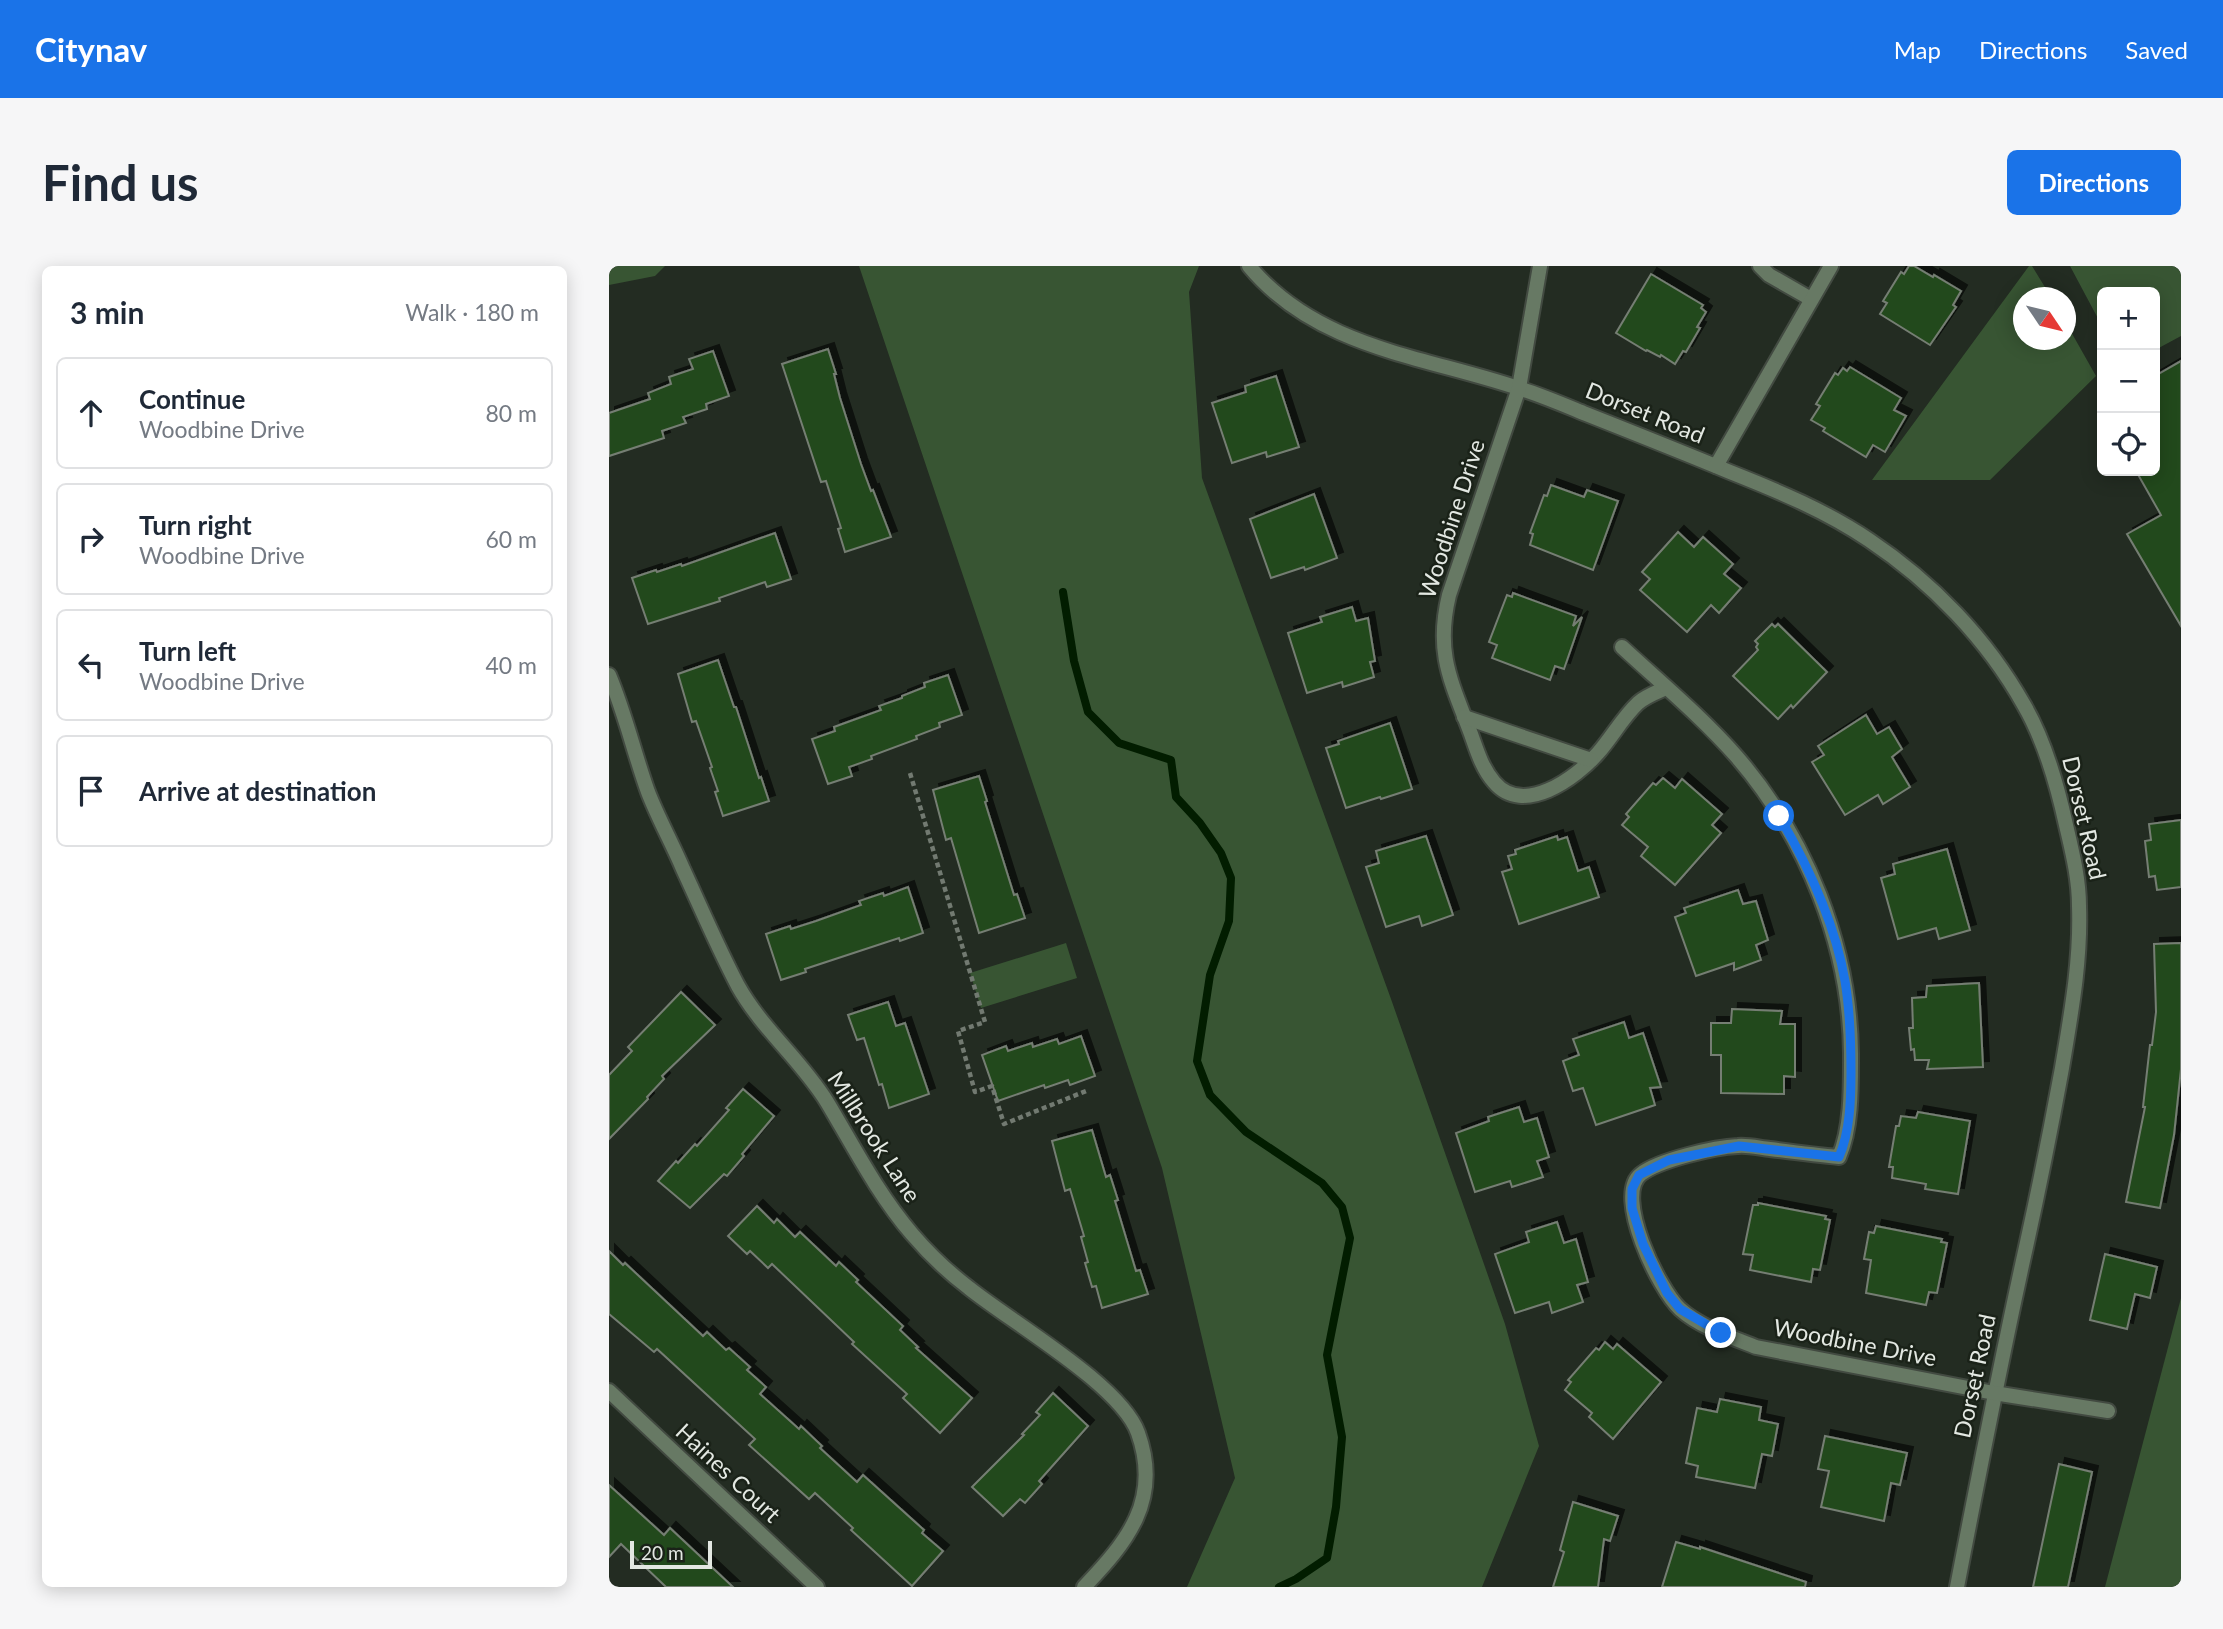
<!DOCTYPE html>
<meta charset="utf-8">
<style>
body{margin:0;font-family:Lato,sans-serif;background:#f6f6f7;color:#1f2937}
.controls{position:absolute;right:21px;top:21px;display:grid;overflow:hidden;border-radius:10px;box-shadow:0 4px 18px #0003}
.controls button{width:63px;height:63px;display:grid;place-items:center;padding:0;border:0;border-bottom:2px solid #e0e1e3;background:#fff;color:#1f2937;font:35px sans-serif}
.compass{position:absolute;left:1404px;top:21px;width:63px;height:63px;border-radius:50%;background:#fff;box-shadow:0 4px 18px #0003;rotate:125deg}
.scale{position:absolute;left:21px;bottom:18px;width:82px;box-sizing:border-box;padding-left:7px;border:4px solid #e3e8e2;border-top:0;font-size:19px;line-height:24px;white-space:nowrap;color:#e3e8e2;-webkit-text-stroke:5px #1a2218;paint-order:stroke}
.stop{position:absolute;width:21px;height:21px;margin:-16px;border:5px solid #1a73e8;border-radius:50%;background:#fff}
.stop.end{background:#1a73e8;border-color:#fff;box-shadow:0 2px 7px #0008}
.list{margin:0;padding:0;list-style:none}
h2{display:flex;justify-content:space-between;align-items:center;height:91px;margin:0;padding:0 28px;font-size:30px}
h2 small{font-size:23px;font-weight:400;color:#747a83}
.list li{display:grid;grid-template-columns:46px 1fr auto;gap:21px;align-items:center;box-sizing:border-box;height:112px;margin:0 14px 14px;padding:0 14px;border:2px solid #e0e1e3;border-radius:10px}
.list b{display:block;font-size:26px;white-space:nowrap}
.list p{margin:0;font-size:23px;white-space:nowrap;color:#747a83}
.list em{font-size:23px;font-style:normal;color:#747a83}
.icon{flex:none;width:38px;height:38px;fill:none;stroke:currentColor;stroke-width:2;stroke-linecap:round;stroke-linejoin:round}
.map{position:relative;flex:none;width:1572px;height:1321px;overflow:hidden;border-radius:10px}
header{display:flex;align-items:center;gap:42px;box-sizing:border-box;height:98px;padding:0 35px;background:#1a73e8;color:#fff}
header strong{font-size:33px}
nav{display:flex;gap:38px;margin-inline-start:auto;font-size:24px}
.intro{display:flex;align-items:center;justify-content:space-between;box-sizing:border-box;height:168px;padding:0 42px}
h1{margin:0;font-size:49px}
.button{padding:18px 32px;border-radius:10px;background:#1a73e8;color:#fff;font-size:24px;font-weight:700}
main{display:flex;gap:42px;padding:0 42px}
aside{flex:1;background:#fff;border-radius:10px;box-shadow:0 4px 18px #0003}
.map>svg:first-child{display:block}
</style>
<header>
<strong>Citynav</strong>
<nav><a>Map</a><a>Directions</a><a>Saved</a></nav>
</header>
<div class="intro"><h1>Find us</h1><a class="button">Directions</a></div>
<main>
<aside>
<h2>3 min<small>Walk · 180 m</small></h2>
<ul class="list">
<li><svg class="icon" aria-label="ahead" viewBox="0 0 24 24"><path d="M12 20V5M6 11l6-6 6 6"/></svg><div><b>Continue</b><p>Woodbine Drive</p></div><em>80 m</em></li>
<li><svg class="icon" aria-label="right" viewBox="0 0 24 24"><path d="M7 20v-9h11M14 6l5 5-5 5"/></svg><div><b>Turn right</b><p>Woodbine Drive</p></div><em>60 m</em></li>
<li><svg class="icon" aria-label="left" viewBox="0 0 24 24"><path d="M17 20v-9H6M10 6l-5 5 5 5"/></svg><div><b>Turn left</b><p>Woodbine Drive</p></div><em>40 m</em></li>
<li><svg class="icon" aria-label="arrive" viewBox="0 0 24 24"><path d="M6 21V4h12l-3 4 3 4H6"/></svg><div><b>Arrive at destination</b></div></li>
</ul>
</aside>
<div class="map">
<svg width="1572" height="1321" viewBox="0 0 1572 1321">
<defs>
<filter id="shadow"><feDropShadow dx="6" dy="-6" stdDeviation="0" flood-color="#0009"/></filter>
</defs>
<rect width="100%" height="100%" fill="#232c22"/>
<g fill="#385533">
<path d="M0,0H56L46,10L0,19Z"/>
<path d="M250,0H590L580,26L593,212L782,733L896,1058L930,1180L873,1321H578L626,1212L553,902Z"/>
<path d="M1420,0H1423L1442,31L1414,32V74H1456L1457,57L1487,110L1381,214H1263Z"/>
<path d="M1461,0H1572V70L1546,84V26H1493V60Z"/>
<path d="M457,677L468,712L372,742L361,707Z"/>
<path d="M1572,1032V1321H1496Z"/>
</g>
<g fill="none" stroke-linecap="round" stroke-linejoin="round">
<path stroke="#021d00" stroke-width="8" d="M454,326L465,395L479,446L510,477L562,494L567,531L591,557L612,587L622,612L620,655L601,709L588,795L601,829L637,866L713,917L733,941L741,972L718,1089L733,1171L727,1241L718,1292L687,1313L670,1321"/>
</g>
<g fill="#244a1c" stroke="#757e73" stroke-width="2" filter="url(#shadow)">
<path d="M1300,0H1305L1324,11L1325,9L1352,25L1344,39L1347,41L1321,79L1271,48L1278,37L1274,35L1292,6L1295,8Z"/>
<path d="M1042,8L1094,39L1092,42L1097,46L1088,61L1091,62L1077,86L1074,85L1066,98L1052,89L1051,91L1038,84L1037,85L1007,67Z"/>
<path d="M219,83L227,108H225L231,132L252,198L262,225L264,224L282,271L236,286L229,263L232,262L217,215L212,216L173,98Z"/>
<path d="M104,85L120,130L97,138L98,143L74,151L77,157L53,165L55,172L0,190V147L41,133L39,127L62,118L60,111L84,103L80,93Z"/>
<path d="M1572,95V360L1518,268L1552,249L1527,205H1546V110Z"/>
<path d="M1241,101L1292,132L1285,144L1297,150L1276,186L1264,179L1257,191L1214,165L1216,162L1202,154L1211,140L1207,138L1226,107L1229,109L1234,102L1238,105Z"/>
<path d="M667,110L690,181L658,191L657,186L623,197L603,137L637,126L636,120Z"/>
<path d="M942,219L975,231L978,224L1009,235L984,304L921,279L924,268L921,267L935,229L938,230Z"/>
<path d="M705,228L728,292L696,304L695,301L662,312L641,253Z"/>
<path d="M1069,266L1085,281L1094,271L1124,298L1115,308L1132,322L1110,347L1102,339L1078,366L1031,324L1041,313L1033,306Z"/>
<path d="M166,267L182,313L158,321L156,316L110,332L111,335L39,358L23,312L47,304L48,306L72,298L73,300Z"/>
<path d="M904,327L967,350L964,360L973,351L955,403L946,400L941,414L883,392L888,379L880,376L898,329L903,331Z"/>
<path d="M743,341L747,355L759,352L766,395L761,396L765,411L734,421L733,416L698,427L679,367L713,356L711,351Z"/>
<path d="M1163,358L1166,361L1169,358L1218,406L1184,442L1182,439L1169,453L1124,410L1149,384L1147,381L1149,378L1146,375Z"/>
<path d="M109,394L125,441H127L150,512L152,511L160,535L114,550L106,526L109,525L101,502L103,501L87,455L83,456L69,408Z"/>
<path d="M339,409L353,449L330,457L331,461L307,470L308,473L262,490L263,493L240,501L243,510L219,518L203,473L226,465L225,461L272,444L270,440L293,432V430L316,421L315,417Z"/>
<path d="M1257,449L1268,468L1280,461L1293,483L1283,491L1301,521L1274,538L1269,529L1236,549L1203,496L1215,489L1209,480Z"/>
<path d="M781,457L803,523L772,533L771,531L737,542L717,482L730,478L729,475Z"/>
<path d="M370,510L378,535L376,536L405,629L408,628L416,652L370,667L342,572L337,574L324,524Z"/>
<path d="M1054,512L1066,522L1073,513L1113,548L1103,559L1112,567L1066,619L1032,590L1039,581L1013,559L1020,551L1017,548L1044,517L1047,519Z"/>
<path d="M1572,554V621L1548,624L1546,610L1540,611L1536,575L1542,574L1540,558Z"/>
<path d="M817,570L844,649L813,660L810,650L777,661L757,601L770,597L767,585Z"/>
<path d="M948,570L949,574L958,571L969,605L980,601L990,631L910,658L893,606L903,603L899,590L907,588L906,584Z"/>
<path d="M1338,583L1361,664L1330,673L1327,662L1289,673L1272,612L1286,608L1284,598Z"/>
<path d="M299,621L314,667L291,675L290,672L196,703L197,706L172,714L157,668L181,660L182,663L207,655L252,639L250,635L274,627L275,630Z"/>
<path d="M1129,624L1134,638L1147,635L1159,674L1147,679L1152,694L1125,704V697L1087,710L1066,651L1077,647L1075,642Z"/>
<path d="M1572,677V803L1565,869L1551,942L1517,936L1536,841H1534L1541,779H1543L1547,746L1545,678Z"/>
<path d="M1370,717L1374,801L1318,803L1320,794H1306L1305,783L1302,784L1300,762H1304L1303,732L1317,731L1318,720Z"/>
<path d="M72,726L106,759L53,810L55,813L38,831L39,833L0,873V809L23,785L19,781Z"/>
<path d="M279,736L287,760L296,757L320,828L280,842L273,818L270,819L255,772L248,774L239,749Z"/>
<path d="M1123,743L1173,745L1171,758H1186V811L1175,810V828L1112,827V789H1102V757H1122Z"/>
<path d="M1015,756L1020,772L1034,767L1052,821L1041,822L1046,839L987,859L974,822L964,825L954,795L970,789L964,773Z"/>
<path d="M472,770L486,810L461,819L459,814L436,822L435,819L389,835L373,789L397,780L399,785L423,777L424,781L448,773L450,778Z"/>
<path d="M134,823L165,850L133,888L135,890L118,910L115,908L81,942L49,915L67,895L69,897L86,878L88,880L120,844L117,842Z"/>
<path d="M910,841L915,856L928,852L940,891L928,895L934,911L903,921L901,915L866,926L847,867L880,855L879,851Z"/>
<path d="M1309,846L1361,855L1349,928L1316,923L1317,918L1283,912L1284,901H1280L1287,860H1290L1292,850L1307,852Z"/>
<path d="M483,864L497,911L501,909L509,934L506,935L527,1005L531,1004L539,1028L493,1042L487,1020L483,1021L476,997L479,996L472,971L475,970L461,923L456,925L443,875Z"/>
<path d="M1149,937L1217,950L1216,953L1221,954L1211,1004L1204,1003L1202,1016L1141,1004L1144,989L1134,988L1144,939H1149Z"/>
<path d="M148,940L165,957L168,953L186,971L191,966L227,1000L230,996L249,1014L247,1016L294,1060L291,1064L309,1081L307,1082L363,1132L331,1167L294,1132L298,1128L243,1078L245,1076L163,998L159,1002L141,985L138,988L119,970Z"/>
<path d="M948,956L955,977L967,973L979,1016L968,1019L974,1036L943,1047L940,1036L906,1047L886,988L920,976L917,966Z"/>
<path d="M1267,960L1333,973L1332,976L1338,977L1328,1027L1320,1026L1317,1039L1257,1027L1262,994L1255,993L1260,966L1265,967Z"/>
<path d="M0,985L14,999L16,997L94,1070L98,1066L117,1084L120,1082L141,1101L138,1104L157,1121L151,1128L190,1163L192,1160L213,1180L211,1182L248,1216L254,1209L315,1264L313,1267L334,1285L303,1320L242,1264L244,1262L206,1227L200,1233L140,1179L146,1173L48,1083L45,1086L0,1048Z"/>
<path d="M1496,988L1548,1001L1541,1032L1526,1028L1518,1063L1481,1054Z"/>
<path d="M996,1076L1004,1083L1008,1078L1052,1116L1004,1173L980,1151L983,1147L956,1124L962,1116L959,1114L987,1082L990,1084Z"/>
<path d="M444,1127L479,1160L430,1215L433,1218L416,1237L411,1233L394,1250L363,1221L415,1169L413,1168L431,1149L427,1146Z"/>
<path d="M1111,1133L1152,1141L1150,1154L1169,1158L1163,1190L1153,1188L1146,1222L1087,1211L1089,1200L1077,1197L1088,1142L1108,1146Z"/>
<path d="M1216,1170L1298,1187L1291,1219L1282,1217L1275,1255L1212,1241L1220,1205L1209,1203Z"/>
<path d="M1450,1198L1483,1206L1459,1321H1424Z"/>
<path d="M0,1219L55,1269L61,1262L124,1321H57L12,1278L0,1291Z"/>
<path d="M964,1236L1009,1250L1001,1275L995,1273L989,1321H944L955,1286L951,1284Z"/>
<path d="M1067,1276L1091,1283V1281L1197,1316L1196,1321H1053Z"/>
</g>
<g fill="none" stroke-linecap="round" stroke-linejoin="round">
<defs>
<g id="minor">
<path d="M640,0C708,82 814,90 909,122C932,129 955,139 977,148C1025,167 1073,186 1121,206C1169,225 1217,245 1260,274C1323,316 1378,373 1415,439C1436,475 1448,518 1457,559C1463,585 1470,612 1470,640C1472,695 1462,748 1453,802C1442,862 1430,922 1417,981C1392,1094 1370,1207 1348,1321"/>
<path d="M931,0L910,122L840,329C826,387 842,415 862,468C868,485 873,502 885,516C914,551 967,512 989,487C1003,471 1014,451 1029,437C1037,430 1048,426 1057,422"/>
<path d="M1151,0L1160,9L1202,33"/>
<path d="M1107,200L1222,0"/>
<path d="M1013,381C1052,417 1093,451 1128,491C1197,571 1241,680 1242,787C1242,819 1243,861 1230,891C1207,889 1184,886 1161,883C1151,882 1139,879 1129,880C1106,881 1050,894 1032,908C1004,929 1050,1024 1071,1043C1091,1061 1122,1071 1147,1081L1385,1127L1499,1145"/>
<path d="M0,409C16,447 25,487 39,526C49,552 63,577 74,603C92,642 109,682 129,720C153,763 192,794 218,836C245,881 268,927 303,968C320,988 339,1006 360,1022C402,1056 512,1119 529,1167C553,1234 518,1276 475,1321"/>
<path d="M855,451L982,494"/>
<path d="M0,1125L208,1321"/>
</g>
</defs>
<use href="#minor" stroke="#424a41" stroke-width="18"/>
<path stroke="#727a71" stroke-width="4.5" stroke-dasharray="5 3.5" stroke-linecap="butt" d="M301,507L376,756L349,765L366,826L383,820L395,858L477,825"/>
<use href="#minor" stroke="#677964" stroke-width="14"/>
</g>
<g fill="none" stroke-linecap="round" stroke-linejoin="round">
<path stroke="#1a73e8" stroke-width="9" d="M1112,1067L1071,1043L1058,1027L1034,978L1023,942V923L1030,909L1060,894L1130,880L1230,891C1241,866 1242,833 1242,806C1242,776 1241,745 1236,715C1226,657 1200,601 1170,550"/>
</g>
<g text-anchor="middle" stroke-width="5" stroke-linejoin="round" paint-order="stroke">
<g font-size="23" fill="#e3e8e2" stroke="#1a2218">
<text transform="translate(1036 147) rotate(22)" y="8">Dorset Road</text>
<text transform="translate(843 253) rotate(-72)" y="8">Woodbine Drive</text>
<text transform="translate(1475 552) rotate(77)" y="8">Dorset Road</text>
<text transform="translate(265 871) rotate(57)" y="8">Millbrook Lane</text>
<text transform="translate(1246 1077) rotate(11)" y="8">Woodbine Drive</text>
<text transform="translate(1366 1110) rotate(-78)" y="8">Dorset Road</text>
<text transform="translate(119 1207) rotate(43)" y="8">Haines Court</text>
</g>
</g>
</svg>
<div class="controls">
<button>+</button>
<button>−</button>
<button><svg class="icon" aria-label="locate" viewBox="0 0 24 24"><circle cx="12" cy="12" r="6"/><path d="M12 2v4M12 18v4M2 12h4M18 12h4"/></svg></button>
</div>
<svg class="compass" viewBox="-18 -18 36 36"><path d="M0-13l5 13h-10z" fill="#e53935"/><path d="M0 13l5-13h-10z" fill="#747a83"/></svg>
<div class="scale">20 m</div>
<div class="stop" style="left:1170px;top:550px"></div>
<div class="stop end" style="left:1112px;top:1067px"></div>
</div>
</main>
